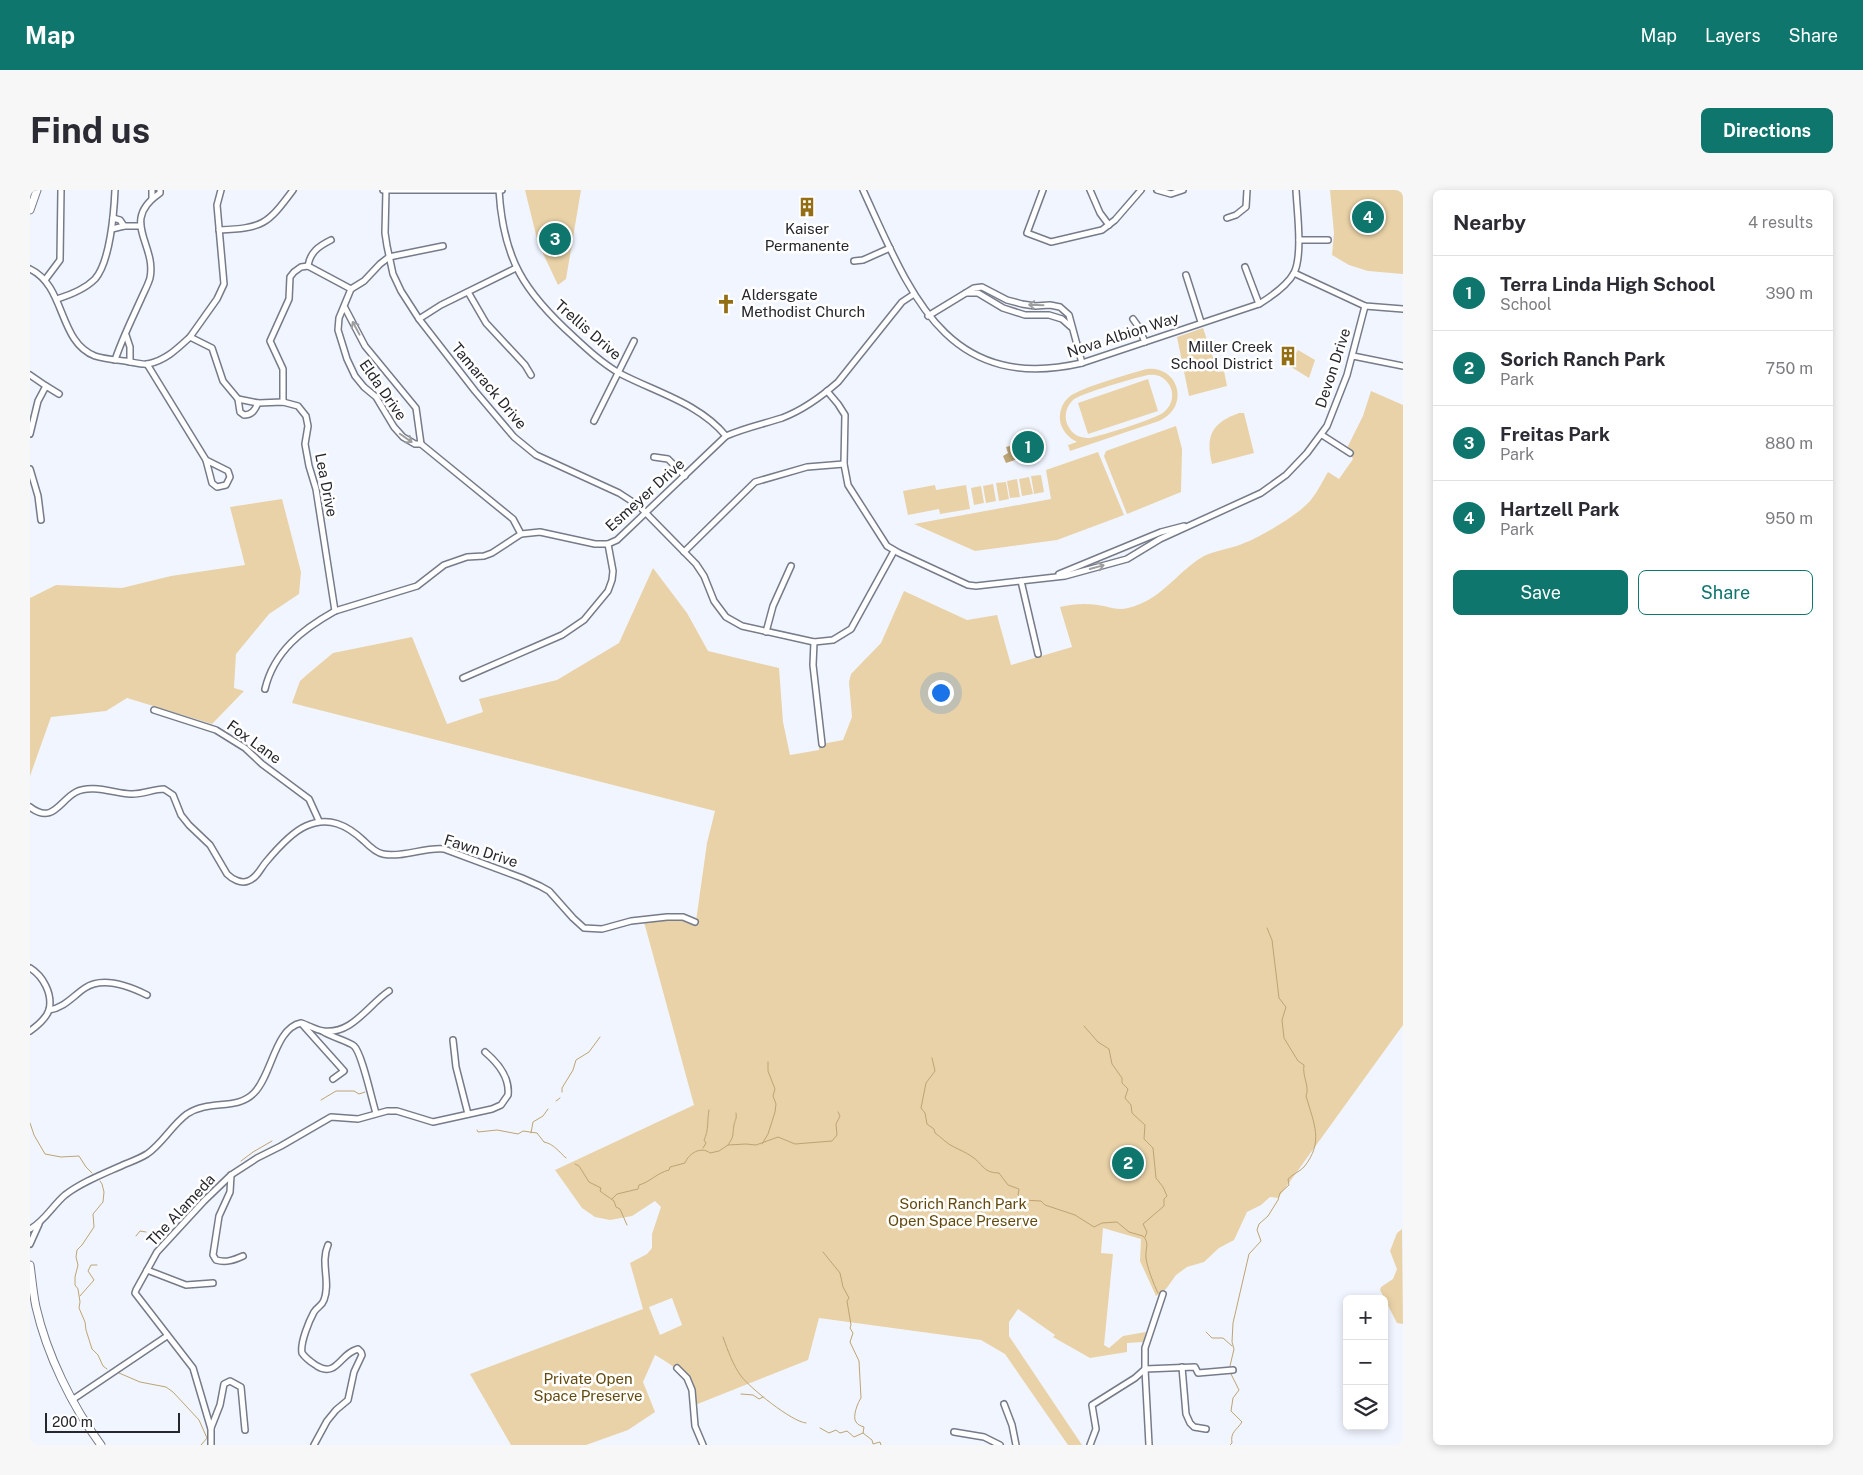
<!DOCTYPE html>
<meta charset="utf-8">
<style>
body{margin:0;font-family:"Public Sans",sans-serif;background:#f7f7f7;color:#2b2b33}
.controls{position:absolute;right:15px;bottom:15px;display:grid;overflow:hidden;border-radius:8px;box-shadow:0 2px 8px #0003}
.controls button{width:45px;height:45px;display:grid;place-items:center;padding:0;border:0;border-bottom:1px solid #e1e1e2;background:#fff;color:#2b2b33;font:25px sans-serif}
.scale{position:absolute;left:15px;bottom:12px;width:135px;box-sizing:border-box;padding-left:5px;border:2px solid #25272d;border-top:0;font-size:14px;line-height:18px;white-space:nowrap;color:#25272d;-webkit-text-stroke:4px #fff;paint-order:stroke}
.you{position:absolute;left:910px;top:502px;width:18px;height:18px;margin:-12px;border:4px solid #fff;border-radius:50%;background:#1a73e8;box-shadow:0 0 0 8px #1a73e833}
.badge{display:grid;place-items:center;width:32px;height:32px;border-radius:50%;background:#0f766e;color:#fff;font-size:16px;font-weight:700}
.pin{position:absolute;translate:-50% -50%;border:2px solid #fff;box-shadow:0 1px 5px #0006}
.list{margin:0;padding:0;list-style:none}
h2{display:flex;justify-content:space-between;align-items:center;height:65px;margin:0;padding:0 20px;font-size:21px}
h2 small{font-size:16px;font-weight:400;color:#7c7c81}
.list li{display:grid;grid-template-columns:32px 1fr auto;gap:15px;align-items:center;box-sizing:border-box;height:75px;padding:0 20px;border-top:1px solid #e1e1e2}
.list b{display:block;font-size:19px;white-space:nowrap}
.list p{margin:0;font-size:16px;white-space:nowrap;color:#7c7c81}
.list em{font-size:16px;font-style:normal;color:#7c7c81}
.actions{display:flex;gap:10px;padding:15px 20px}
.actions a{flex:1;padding:11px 0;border:1px solid #0f766e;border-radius:8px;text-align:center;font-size:18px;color:#0f766e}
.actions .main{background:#0f766e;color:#fff}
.icon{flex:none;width:28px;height:28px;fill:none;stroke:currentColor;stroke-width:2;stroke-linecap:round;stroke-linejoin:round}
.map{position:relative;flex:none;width:1373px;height:1255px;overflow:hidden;border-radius:8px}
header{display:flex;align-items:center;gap:30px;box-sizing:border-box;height:70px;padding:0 25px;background:#0f766e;color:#fff}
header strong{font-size:24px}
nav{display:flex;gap:28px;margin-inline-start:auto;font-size:18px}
.intro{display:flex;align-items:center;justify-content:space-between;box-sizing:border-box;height:120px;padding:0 30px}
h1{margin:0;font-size:35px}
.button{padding:12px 22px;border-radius:8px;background:#0f766e;color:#fff;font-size:18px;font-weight:700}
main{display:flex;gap:30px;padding:0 30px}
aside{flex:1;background:#fff;border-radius:8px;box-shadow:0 2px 8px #0003}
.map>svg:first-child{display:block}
</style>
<header>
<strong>Map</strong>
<nav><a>Map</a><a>Layers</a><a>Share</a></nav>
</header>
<div class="intro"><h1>Find us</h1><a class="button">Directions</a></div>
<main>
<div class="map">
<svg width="1373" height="1255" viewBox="0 0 1373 1255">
<rect width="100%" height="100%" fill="#f1f5ff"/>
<g fill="#e9d2a7" fill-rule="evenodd">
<path d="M495,0H551L536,89L528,95L508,53Z"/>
<path d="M1300,0H1373V84L1338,81L1319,75L1302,65L1304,43Z"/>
<path d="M1173,138L1188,182L1194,181L1197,196L1159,206L1147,147Z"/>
<path d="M1268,160L1285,170L1279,188L1258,175Z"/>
<path d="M1117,179C1150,176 1160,218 1129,231L1040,261L1038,255L1047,252C1039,248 1032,241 1030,231C1029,222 1032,213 1039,207C1049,198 1102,183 1117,179ZM1118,185C1126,184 1133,186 1138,193C1145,202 1143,215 1134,222C1126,229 1073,245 1060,248C1052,248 1044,246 1040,239C1033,230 1035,217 1043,210C1052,203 1104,188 1118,185Z"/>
<path d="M1118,189L1128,221L1058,244L1048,213Z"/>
<path d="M1341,201L1373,215V835L1248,1008L1240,1007L1231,1015L1217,1022L1204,1050L1189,1058L1174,1072L1157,1077L1146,1085L1136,1099L1126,1106L1110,1071L1111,1049L1073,1038L1071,1063L1083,1064L1074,1155L1079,1158L1093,1146L1116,1142L1113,1152L1097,1153V1162L1060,1168L1023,1147L1025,1145L988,1119L979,1132V1146L1052,1255H1038L975,1164L951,1150L789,1128L778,1170L665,1215C660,1187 649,1179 625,1165L613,1192L625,1222L598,1240L556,1255H481L440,1184L613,1119L600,1073L617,1064L622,1058V1044L631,1017L625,1011L602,1026L580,1030L565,1027L552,1018L525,980L664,915L614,732L653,727L666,731L677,653L685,621L262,513L270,491L279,483L303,463L382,447L417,534L453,522L449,509L527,490L589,453L623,378L657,423L678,461L749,478L753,532L760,565L789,560V557L792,554L813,550L822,527L819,492L821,484L851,453L874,401L937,430L967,425L981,475L1042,457L1030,417C1043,414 1054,413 1068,415C1077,416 1087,421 1098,418C1129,411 1144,386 1169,369C1182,360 1198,360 1212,354C1229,348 1268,325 1280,311C1287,303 1292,292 1298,282L1309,289L1323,269L1320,263L1316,260L1333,226ZM642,1108L652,1135L630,1145L619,1117Z"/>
<path d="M1209,223H1214L1224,263L1182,274C1175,245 1182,233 1209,223Z"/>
<path d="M1146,236L1152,259L1151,302L1097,324L1074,266L1076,261Z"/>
<path d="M1068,262L1094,325L1027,350L945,361L884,334L1021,309L1016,280Z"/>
<path d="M1011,285L1014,302L1004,304L1001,286Z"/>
<path d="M999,287L1003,304L992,306L989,289Z"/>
<path d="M987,289L990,307L980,308L977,291Z"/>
<path d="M976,292L979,309L969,311L966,293Z"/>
<path d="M963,294L966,311L956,313L953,296Z"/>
<path d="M905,295L906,300L936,295L940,319L910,324L909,319L878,325L873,301Z"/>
<path d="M951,296L954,313L944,315L941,298Z"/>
<path d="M252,309L271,382L269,404L239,424L206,464L204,498L214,501L182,534L97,508L76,521L21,527L0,586V408L26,395L92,398L141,386L215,375L200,317Z"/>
<path d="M1372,1039L1373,1134L1367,1133L1350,1100L1351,1097L1363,1089L1367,1079L1360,1061L1367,1043Z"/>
</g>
<path fill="#bda473" d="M984,255L986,261L992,259L994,267L976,273L973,266L978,263L976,257Z"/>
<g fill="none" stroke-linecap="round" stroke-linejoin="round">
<g stroke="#bda473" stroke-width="1">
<path d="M1054,836L1068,852L1079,859L1082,874L1092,888V893L1098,899L1095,908L1101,915L1102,923L1115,935L1114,949L1123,958L1126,988L1133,997L1137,1006L1134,1009V1016L1113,1034L1117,1042L1115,1047"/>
<path d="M902,868L905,881L896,893L891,918L895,923L897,934L904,939L905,943C911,947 917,954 924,957C930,960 935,962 941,966C953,973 952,983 969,983L978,995L989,999L988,1005L993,1010L1011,1011L1015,1015L1045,1025L1064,1037L1072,1033L1087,1032L1099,1042L1113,1046C1120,1053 1115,1059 1116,1068C1117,1077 1124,1095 1128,1103"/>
<path d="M532,902V898L543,880L546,870L559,862L570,847"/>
<path d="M291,910L306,901H324L329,904L335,902"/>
<path d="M526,911L530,908"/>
<path d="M0,933L4,945L15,964L31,967L49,966L56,977L62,983"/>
<path d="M447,940L448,942L467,940L488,944L493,941L507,943L514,952C524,954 529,962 536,968"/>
<path d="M501,943L503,932L513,926L518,919"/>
<path d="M732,954L738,944L745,922L746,914L743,906L745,899L738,881V872"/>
<path d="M698,955C705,945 702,945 704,935C705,930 707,929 706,923"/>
<path d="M673,958L676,953L674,950C679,940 677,930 679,920"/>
<path d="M211,971L223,962L242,951"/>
<path d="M545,974L549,976L559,992L571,998L570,1001C575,1005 579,1007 584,1011L586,1017L590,1019L597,1035"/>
<path d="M70,991L72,994L74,1002L73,1012L63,1024L64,1037L52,1055L47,1060L46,1067L48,1075L45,1087V1095L48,1099L50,1112L49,1118L55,1132L56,1140L62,1159L68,1165L73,1176L77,1179"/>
<path d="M582,1009L587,1004L608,999L609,995C620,992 627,983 639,980L640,977L655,973C659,963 671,956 680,963L689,961L698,955L716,954L726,955L748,947L765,954L802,951L807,945L806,934L810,926L808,922"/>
<path d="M106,1046L110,1041L116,1042"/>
<path d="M793,1062L810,1083L813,1097L819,1108L817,1111L821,1135L820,1138L823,1143L820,1152L829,1171L831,1208C828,1212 822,1227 826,1232C828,1235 831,1236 834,1237L833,1243L842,1250L843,1254L850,1252L851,1255"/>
<path d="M50,1106L64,1090L58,1081L61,1075H67"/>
<path d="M1176,1142L1182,1148H1193L1202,1156"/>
<path d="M693,1147C698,1161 703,1175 711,1186C720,1198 762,1232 776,1233"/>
<path d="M1200,1176L1204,1159L1202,1152L1203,1133L1219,1064L1231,1051L1227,1040L1229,1034L1238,1026L1248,1010L1250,1003L1259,995L1258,989C1263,984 1269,982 1274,977C1294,952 1284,934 1276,906C1280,896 1272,887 1274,875L1268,871L1254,848L1252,830L1256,817L1249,808L1242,750L1237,738"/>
<path d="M89,1183L110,1192L136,1197L143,1202L169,1230L177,1248L171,1255"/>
<path d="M711,1204L723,1205L729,1209L733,1207"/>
<path d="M790,1238L799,1243L806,1240L810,1243L817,1241L824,1247L833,1243"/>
<path d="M1200,1255L1202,1253C1200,1242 1207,1240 1212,1232L1201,1221L1203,1208L1209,1200L1201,1184"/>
</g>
<defs>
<g id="street">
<path d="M353,0H472"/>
<path d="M356,0L355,43L357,56L363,84L371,101L389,129L445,201L484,247L506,265L589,303L609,316L666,374L674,386L684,411L696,427L712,436L784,452L803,450L821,439L864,361"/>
<path d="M469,0C473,69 494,102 544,147C558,160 572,173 589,183C625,202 669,213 696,246"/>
<path d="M833,0C880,102 915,204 1052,173L1229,114C1242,106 1257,96 1264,83C1273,65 1267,21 1266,0"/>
<path d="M1013,0L997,43L1021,52L1072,40L1085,30L1111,0"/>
<path d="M1060,0L1070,23L1079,35"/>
<path d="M1127,0L1141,4L1153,0"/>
<path d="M122,9V0"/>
<path d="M83,28L90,30L94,36"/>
<path d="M1197,28L1206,25L1216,17L1217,0"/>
<path d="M82,39L94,36H110"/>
<path d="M189,40C233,38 237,35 263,0"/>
<path d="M1269,50H1298"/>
<path d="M413,56L359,67L350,74L334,91L321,99L309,128L308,140L317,169L325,186L334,197L346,207L364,237L373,247L385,254H391L483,329L491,344"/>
<path d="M824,71L833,70L860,58"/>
<path d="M278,76C280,62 289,56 301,50"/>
<path d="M1215,77L1229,114"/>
<path d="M0,79C36,96 28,152 65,166C74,169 86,170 95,171C102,172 112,175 118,174C136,170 147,159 160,147L182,158L193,191L208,209L228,213L253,212L268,216L276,226L278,236L275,254L279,276L286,299L305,421"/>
<path d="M1264,83L1335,116L1373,119"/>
<path d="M1156,85L1171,132"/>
<path d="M15,90L30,70L31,0"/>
<path d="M438,102L456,133L495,175L501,185"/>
<path d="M936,103H948L973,118L995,125H1019L1032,129L1041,137"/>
<path d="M27,109C40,105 55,99 65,89C80,72 84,23 85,0"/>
<path d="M315,118L335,156L386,218L391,254"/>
<path d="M898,126L944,98L952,97L977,110L992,114L1005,116L1020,115L1030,117L1039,125L1052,173"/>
<path d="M389,129L411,115L486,78"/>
<path d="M1103,129L1108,136L1115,152"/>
<path d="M96,145L100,157V172"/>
<path d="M160,147L187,109L194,94L187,15L191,0"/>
<path d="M1323,166L1373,176"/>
<path d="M85,170C92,149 102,129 111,109C114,102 118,95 120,88C127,54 89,31 130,3V0"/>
<path d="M117,174L176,270"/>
<path d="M0,185L16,196L8,211L0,244"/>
<path d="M16,196L29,204"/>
<path d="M797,201L808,214L815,225L814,274L818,295L857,356L869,363L938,395L946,396L1035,386L1097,369L1130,349L1231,303L1256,285L1277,263L1297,236L1317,185L1335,116"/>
<path d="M208,209L210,222L214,225C222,225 225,220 228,213"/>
<path d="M253,212V179L240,151L259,109L260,87L264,82L271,77L278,76L321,99"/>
<path d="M564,231L604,151"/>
<path d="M1292,245L1320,263"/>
<path d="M624,267L638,269L655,286"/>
<path d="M176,270L198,281L200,287L196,295L187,297L182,293Z"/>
<path d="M0,279L8,306L11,330"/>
<path d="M654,362L725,292L777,277L814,274"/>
<path d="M1029,384L1131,342L1154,336"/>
<path d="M991,391L1008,464"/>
<path d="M736,442L743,416L761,376"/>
<path d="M784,452L783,475L792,554"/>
<path d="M433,488L532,445L554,430L578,401L582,390L583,381L578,354"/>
<path d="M235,499C244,461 273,439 305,421L387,396L414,375L437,367L454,366L462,363L491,344L510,342L565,354H578L587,350L696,246C714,238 733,234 752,228C773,220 791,207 808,192L872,112L884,104"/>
<path d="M124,520L186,540L215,558L232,574L279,609L289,631"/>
<path d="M0,617C23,635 30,610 46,602C61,594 84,603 100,604C112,605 123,599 134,599L143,605L151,625L159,635L180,655L197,684C202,689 211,694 218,691C227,688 230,679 236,672C246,660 262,642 276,636C299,626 317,635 334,651C339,656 346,663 353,664C373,668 394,657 414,659L492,688L510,696L519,701L543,728L554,738L572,739L601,731L637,727H653L665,732"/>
<path d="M0,778C13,786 23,804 19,820C16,829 7,836 0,841"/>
<path d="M19,820C34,818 43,806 55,798C73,786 99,796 117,805"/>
<path d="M272,834L314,881L303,889"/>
<path d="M292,841C301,847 318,851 324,856C332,863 342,911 346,923"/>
<path d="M423,850L426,877L438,924"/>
<path d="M201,985L200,1002L189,1026L183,1065L186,1070C196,1073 204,1070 213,1066"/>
<path d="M0,1039C14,1032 23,1015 35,1005C52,992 73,984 93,975C100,972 109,969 117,964C132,954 142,935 157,924C180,909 206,921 224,903C242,885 245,838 271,833C278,835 286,840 293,841C322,845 338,815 359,801"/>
<path d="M0,1054L9,1034"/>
<path d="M117,1080L156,1095L183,1093"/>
<path d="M1152,1177L1156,1224L1160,1233L1164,1237L1176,1239"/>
<path d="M647,1178L657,1188L662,1200L665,1236L673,1255"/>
<path d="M42,1210L137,1146"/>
<path d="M974,1214L982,1235L986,1255"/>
<path d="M181,1238L190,1215L194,1194L200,1191L211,1197L215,1240"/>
<path d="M924,1242L954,1247L970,1255"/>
<path d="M181,1255V1239L163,1178L105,1103L106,1100L127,1062L174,1011L201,985L227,968L251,956L301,927L328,929L357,921H367L403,932L462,919L471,915L478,905C480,887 468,873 455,862"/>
<path d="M284,1255L297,1231L306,1220L318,1210L324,1182L332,1165L331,1162L328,1159C310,1163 307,1188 287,1176C281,1172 276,1169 272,1163C270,1153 279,1131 284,1122C287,1117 292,1116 294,1110C301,1092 290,1073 298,1055"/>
<path d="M1060,1255L1066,1239L1062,1215L1105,1188L1115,1179L1165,1177L1168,1183L1203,1180"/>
<path d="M1119,1255L1115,1179V1158L1133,1104"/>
</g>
<g id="secondary">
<path d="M0,20L7,0"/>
<path d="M0,1075C2,1089 3,1103 6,1117C17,1165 42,1216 71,1255"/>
</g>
</defs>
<use href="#street" stroke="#767b89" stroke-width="8"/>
<use href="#secondary" stroke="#767b89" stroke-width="9"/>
<use href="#street" stroke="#fff" stroke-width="5"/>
<use href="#secondary" stroke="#fff" stroke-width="7"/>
</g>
<defs><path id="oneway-shaft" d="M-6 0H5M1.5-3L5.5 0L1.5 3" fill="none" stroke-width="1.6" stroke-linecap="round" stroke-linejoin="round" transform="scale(1.25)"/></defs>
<g stroke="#9d9ea0">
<use href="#oneway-shaft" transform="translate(1006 115) rotate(-178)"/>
<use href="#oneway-shaft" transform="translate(326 138) rotate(-118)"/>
<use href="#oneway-shaft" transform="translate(376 248) rotate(35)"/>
<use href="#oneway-shaft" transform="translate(1067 377) rotate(-15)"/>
</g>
<defs>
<symbol id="building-bare" viewBox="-9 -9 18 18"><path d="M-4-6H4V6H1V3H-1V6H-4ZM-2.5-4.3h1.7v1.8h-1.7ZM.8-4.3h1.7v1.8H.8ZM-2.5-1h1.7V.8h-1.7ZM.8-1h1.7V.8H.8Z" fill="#936e15" stroke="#fff" stroke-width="2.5" paint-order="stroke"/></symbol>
<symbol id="church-bare" viewBox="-9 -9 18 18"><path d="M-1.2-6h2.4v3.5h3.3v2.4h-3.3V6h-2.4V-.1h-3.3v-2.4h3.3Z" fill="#936e15" stroke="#fff" stroke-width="2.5" paint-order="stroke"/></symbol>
</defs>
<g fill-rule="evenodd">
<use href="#building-bare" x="763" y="3" width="28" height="28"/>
<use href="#church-bare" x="682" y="100" width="28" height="28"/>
<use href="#building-bare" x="1244" y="152" width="28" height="28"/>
</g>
<g text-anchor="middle" stroke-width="5" stroke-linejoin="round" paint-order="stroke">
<g font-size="15" fill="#25272d" stroke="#fff">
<text x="777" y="44">Kaiser<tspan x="777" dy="17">Permanente</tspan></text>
<text x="711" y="110" text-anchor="start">Aldersgate<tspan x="711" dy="17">Methodist Church</tspan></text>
<text x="1243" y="162" text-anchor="end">Miller Creek<tspan x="1243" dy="17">School District</tspan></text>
</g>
<g font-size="15" fill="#25272d" stroke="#fff">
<text transform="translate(558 140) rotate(41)" y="5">Trellis Drive</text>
<text transform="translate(1093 145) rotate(-18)" y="5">Nova Albion Way</text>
<text transform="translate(1303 178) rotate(-72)" y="5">Devon Drive</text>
<text transform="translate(459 196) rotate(50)" y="5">Tamarack Drive</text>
<text transform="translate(353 200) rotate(55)" y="5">Elda Drive</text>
<text transform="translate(296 295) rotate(79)" y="5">Lea Drive</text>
<text transform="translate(615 305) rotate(-42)" y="5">Esmeyer Drive</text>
<text transform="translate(224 552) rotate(36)" y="5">Fox Lane</text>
<text transform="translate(451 661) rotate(18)" y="5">Fawn Drive</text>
<text transform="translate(151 1020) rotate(-47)" y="5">The Alameda</text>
</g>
<g font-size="15" fill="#634a0c" stroke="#fff">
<text x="933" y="1019">Sorich Ranch Park<tspan x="933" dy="17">Open Space Preserve</tspan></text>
<text x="558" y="1194">Private Open<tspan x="558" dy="17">Space Preserve</tspan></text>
</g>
</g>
</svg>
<div class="controls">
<button>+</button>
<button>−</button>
<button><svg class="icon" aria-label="layers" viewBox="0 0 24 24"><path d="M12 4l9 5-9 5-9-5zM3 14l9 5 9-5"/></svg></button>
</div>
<div class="scale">200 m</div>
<div class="you"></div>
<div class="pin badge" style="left:998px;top:257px">1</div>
<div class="pin badge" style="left:1098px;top:973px">2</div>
<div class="pin badge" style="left:525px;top:49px">3</div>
<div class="pin badge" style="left:1338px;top:27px">4</div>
</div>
<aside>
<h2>Nearby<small>4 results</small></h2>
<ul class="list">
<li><span class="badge">1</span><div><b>Terra Linda High School</b><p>School</p></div><em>390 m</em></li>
<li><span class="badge">2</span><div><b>Sorich Ranch Park</b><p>Park</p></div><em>750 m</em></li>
<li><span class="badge">3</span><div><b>Freitas Park</b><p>Park</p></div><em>880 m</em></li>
<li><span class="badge">4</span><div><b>Hartzell Park</b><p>Park</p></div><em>950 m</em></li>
</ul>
<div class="actions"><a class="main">Save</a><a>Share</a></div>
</aside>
</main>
